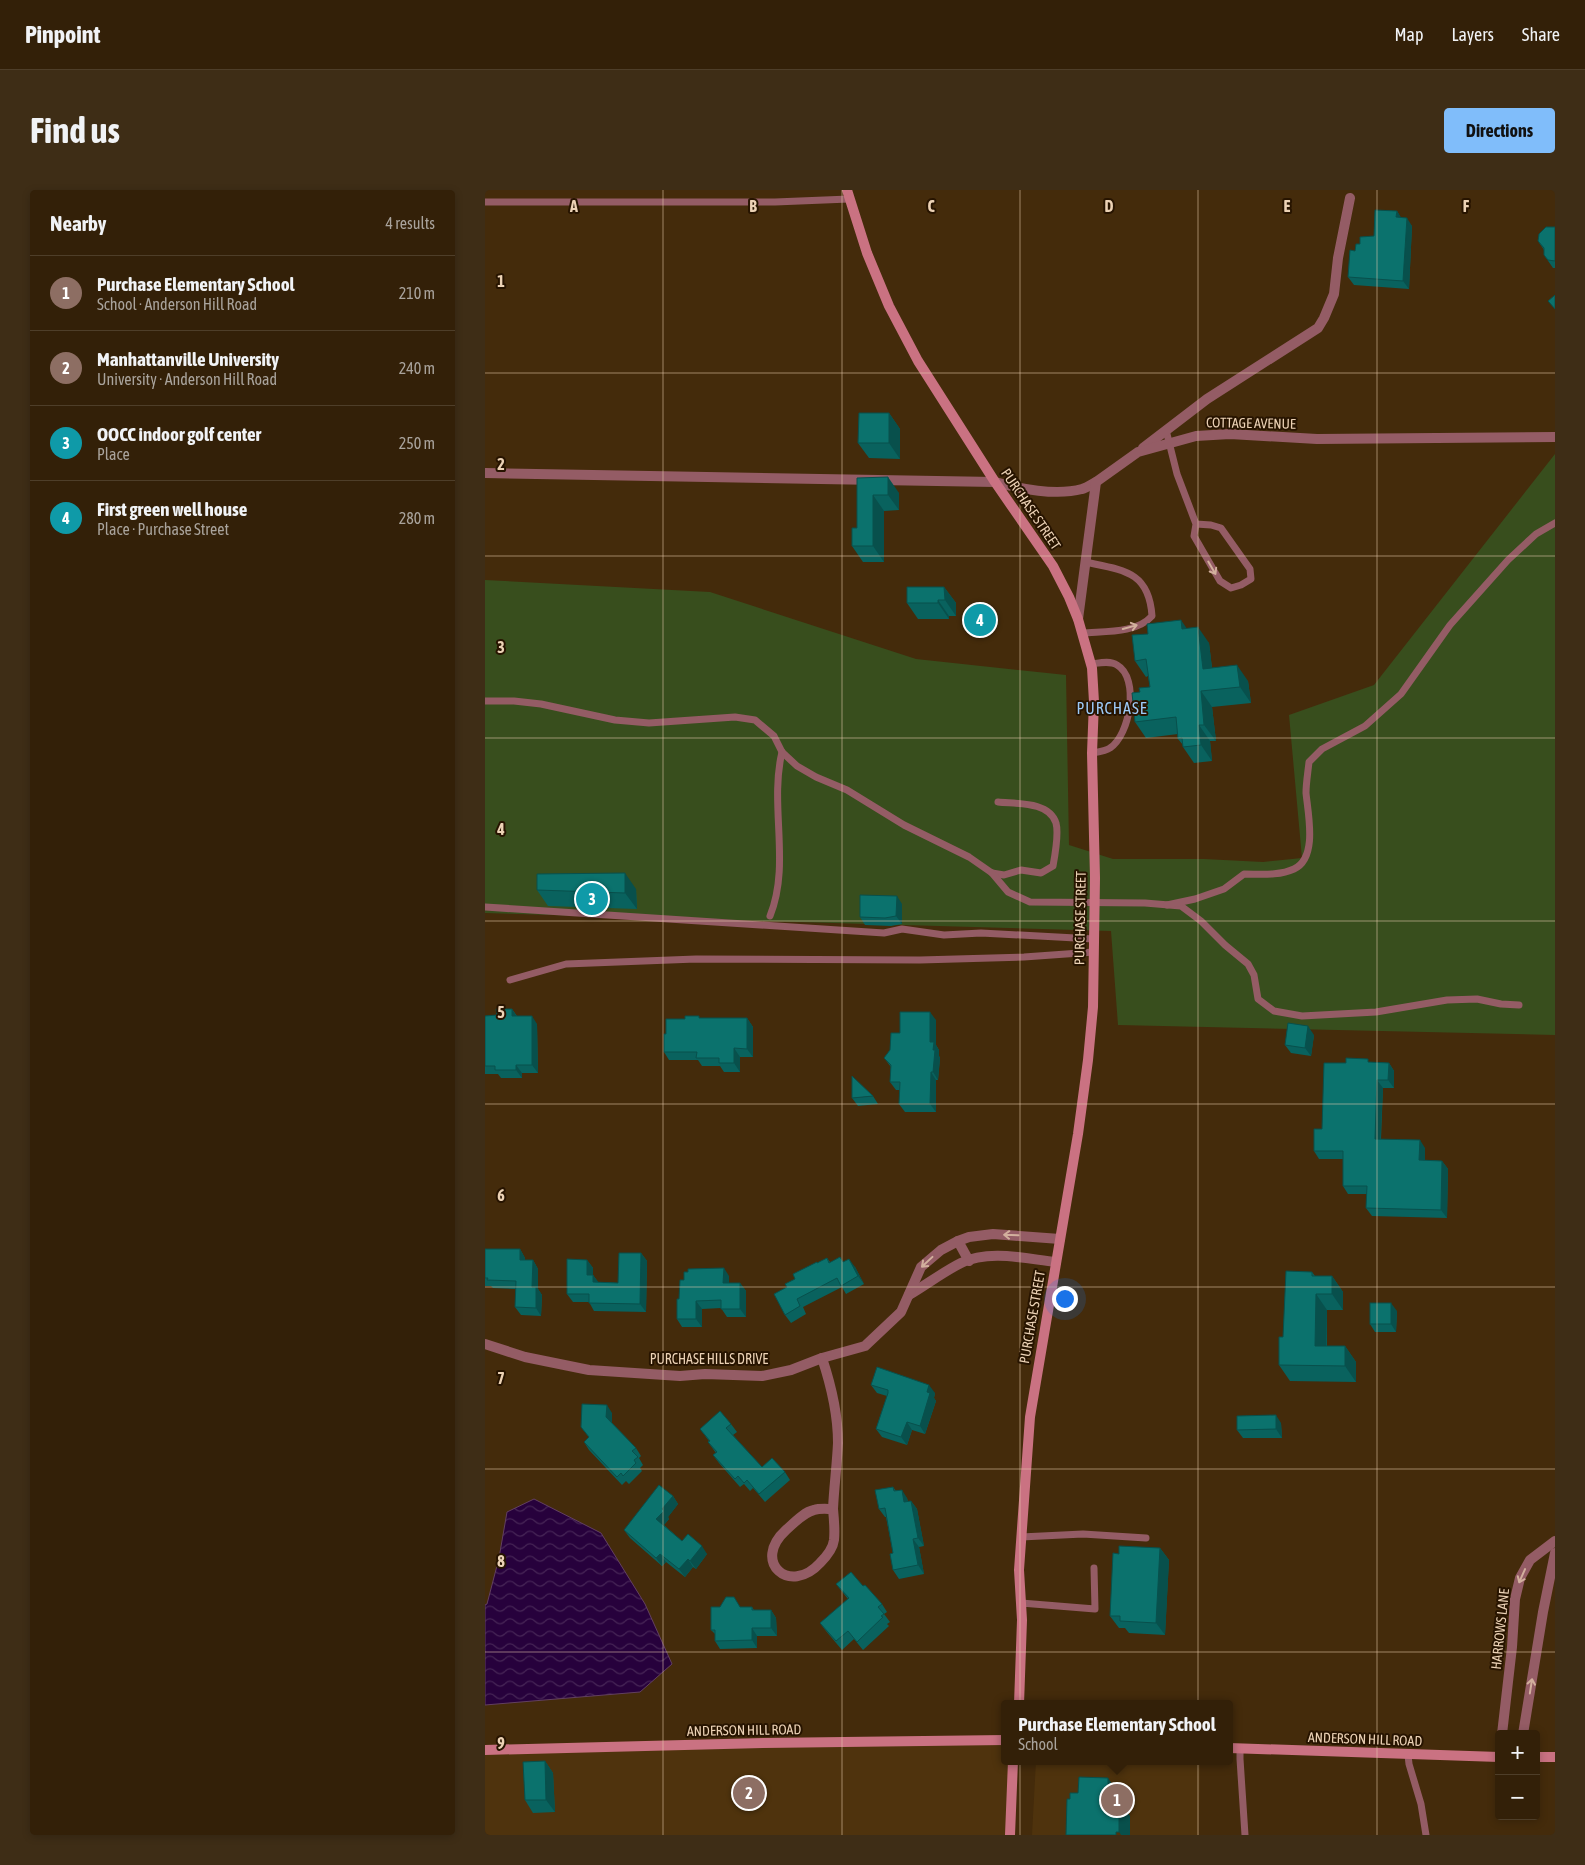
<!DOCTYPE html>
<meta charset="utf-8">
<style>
body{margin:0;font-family:"Asap Condensed",sans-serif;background:#3e2d16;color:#f1f3f6}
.controls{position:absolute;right:15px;bottom:15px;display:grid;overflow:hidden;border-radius:5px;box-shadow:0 2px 8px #0003}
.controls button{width:45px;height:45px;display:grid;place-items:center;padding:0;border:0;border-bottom:1px solid #4e3e29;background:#332008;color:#f1f3f6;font:25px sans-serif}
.you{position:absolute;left:579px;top:1108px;width:18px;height:18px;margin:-12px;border:4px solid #fff;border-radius:50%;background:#1a73e8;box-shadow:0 0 0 8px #1a73e833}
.badge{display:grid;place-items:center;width:32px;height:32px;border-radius:50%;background:#80bdfa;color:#fff;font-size:16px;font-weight:700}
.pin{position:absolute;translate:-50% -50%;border:2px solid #fff;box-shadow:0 1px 5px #0006}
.popup{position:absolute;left:516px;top:1510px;width:232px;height:65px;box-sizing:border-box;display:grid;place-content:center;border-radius:5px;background:#332008;filter:drop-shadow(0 1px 4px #0005);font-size:16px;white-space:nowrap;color:#a9a39c}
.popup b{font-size:19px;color:#f1f3f6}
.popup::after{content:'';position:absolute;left:50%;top:100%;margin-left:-10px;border:10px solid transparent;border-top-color:#332008}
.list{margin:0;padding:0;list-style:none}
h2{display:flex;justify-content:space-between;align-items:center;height:65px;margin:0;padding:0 20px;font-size:21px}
h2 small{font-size:16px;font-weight:400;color:#a9a39c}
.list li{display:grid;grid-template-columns:32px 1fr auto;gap:15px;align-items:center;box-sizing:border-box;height:75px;padding:0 20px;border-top:1px solid #4e3e29}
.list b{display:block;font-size:19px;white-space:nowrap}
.list p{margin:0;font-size:16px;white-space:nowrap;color:#a9a39c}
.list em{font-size:16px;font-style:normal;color:#a9a39c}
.map{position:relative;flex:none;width:1070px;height:1645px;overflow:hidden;border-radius:5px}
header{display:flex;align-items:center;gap:30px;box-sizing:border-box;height:70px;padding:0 25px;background:#332008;border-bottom:1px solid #4e3e29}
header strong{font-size:24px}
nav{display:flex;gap:28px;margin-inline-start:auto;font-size:18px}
.intro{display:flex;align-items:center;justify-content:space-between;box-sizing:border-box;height:120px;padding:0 30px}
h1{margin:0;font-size:35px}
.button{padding:12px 22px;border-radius:5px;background:#80bdfa;color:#111;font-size:18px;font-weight:700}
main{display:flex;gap:30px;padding:0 30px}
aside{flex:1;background:#332008;border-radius:5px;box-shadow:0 2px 8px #0003}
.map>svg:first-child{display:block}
</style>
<header>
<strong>Pinpoint</strong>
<nav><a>Map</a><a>Layers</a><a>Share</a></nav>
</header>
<div class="intro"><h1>Find us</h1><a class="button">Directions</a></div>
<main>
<aside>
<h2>Nearby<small>4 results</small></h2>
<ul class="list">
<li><span class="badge" style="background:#8d6e63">1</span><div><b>Purchase Elementary School</b><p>School · Anderson Hill Road</p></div><em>210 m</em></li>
<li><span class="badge" style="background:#8d6e63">2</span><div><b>Manhattanville University</b><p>University · Anderson Hill Road</p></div><em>240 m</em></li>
<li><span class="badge" style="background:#0f9aa8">3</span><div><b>OOCC indoor golf center</b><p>Place</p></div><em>250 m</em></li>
<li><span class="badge" style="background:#0f9aa8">4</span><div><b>First green well house</b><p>Place · Purchase Street</p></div><em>280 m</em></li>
</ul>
</aside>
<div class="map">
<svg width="1070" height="1645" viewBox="0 0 1070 1645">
<defs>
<pattern id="water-waves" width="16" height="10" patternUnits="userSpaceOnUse" patternTransform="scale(1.25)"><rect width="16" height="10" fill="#27013c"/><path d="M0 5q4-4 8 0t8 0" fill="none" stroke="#462556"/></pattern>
</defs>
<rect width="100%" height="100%" fill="#442b0b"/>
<g fill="#4f330d">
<path d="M519,1550L520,1571H528L526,1645H0V1560Z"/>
<path d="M551,1571L715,1574L714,1645H547Z"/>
</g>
<path fill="#384e1d" d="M1070,264V845L633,835L626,741L0,723V390L225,402L431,469L581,485L584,655L628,669H719L778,672L817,668L804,525L889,495Z"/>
<path fill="url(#water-waves)" stroke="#624060" d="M49,1309L116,1343L160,1414L187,1474L155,1502L0,1515V1415L2,1414L14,1368L22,1322Z"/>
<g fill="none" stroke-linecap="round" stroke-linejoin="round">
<g stroke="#945c65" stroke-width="7">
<path d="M0,12H290L364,9"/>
<path d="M681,240L692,284L711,334L709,346L735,391L746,398L756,395L766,389L765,379L736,338L726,335L711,334"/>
<path d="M597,443C619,441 651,444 667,426C664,381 638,380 600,372"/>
<path d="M606,474C614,473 625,470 632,475C655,488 645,545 625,558C621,561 613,562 607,563"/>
<path d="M0,511H29L56,514L130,530L164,533L250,527L270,530L289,546L297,562L312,576L331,587L362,600L419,635L484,667L507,683L519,685L536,680L556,683L568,676C570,665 574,644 571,633C564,611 531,614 513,612"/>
<path d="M507,683L523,702L545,712L660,713L696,716L716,731L740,755L763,774L769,785L773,809L789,821L817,826L891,822L962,810L992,809L1016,814L1034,815"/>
<path d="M682,715L710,709L739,699L759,684C776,684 794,686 809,679C833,668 823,624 821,603C821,593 823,582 824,572L837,559L880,536L916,504L965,435L1023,370L1051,344L1070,333"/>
<path d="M0,717L399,743L417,739L459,745L496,743L609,749"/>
<path d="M285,726C306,674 284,616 297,562"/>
<path d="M25,790L81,774L211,769L435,770L539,767L609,762"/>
<path d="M536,1347L598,1344L661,1348"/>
<path d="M536,1413L610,1419L609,1378"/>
<path d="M755,1558V1569L760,1645"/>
<path d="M923,1565L924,1574L936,1614L941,1645"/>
</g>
<g stroke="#945c65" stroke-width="10">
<path d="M658,258L722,209L833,138L839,128L849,104L853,68L865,8"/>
<path d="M0,283L510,292C536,299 571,306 597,299C602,298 607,294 611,292"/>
<path d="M593,429L611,292L653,262L711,246L745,244L832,249L1070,247"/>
<path d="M473,1051L484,1071"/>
<path d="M424,1105C441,1095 458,1082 476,1073C504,1059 542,1069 571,1072"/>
<path d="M0,1154L40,1167L104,1180L195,1186L220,1184L277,1186L306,1180L337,1168L380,1156L416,1122L436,1077L456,1060L473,1051L484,1047L508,1044L575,1049"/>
<path d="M337,1168C346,1195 353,1224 353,1253C352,1275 349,1297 348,1319"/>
<path d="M348,1319C349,1329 350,1340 349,1350C348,1358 341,1367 335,1373C305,1406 266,1372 301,1340C309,1333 319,1322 329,1320C335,1318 342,1319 348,1319Z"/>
<path d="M1017,1544L1027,1457L1030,1409L1035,1388L1045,1370L1070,1351"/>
<path d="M1038,1544L1058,1422L1070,1363"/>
</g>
<g stroke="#ca7282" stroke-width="10">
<path d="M362,0L382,63L404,116L433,171L510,292L568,376L584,407L593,429L607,478L609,512L607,563L610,688L608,817L603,870L593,944L545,1227L534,1380L537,1430L534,1514"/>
<path d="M744,1558L1014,1567"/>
<path d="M0,1560L278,1553L520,1550"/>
<path d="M1051,1567H1070"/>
<path d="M525,1645L528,1571"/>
</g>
</g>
<g fill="#09625e">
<path d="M912,21L916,28L927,36L924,99L869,95L863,87L870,61L889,46Z"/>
<path d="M1070,37V78H1068L1059,65V60L1053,51Z"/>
<path d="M404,223L415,239V269L384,268L373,253Z"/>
<path d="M372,288L414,303V320L399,321V372H378L367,356L372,338Z"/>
<path d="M459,397L471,413V426H464V429H433L422,413Z"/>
<path d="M702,439L724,453L727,478L763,491L766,513L727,517L731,551H725L727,571L709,573L698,557V555L693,549V544L661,548L650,532L655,502L665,497L663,486L661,487L650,471L663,444Z"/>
<path d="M151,699L152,719L63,716L52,700Z"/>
<path d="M417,714V734L406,736L380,735L375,727Z"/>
<path d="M27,819L32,826L52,834L53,883H37V888H16L13,884H0V826L12,825Z"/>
<path d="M215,828H262L268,837V867H255V882H239L235,876H217L213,870H184L179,862L181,844L200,829Z"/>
<path d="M451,830V855L454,860V866L455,868L453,890H451V922H420L414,914L415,900H411L405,892L406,877L399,868L405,860L415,843Z"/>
<path d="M829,845L826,866L806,863L800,855Z"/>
<path d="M886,872L904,873L909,881V898H898L896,949L940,958V970L957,971L963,979L962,1028L887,1026L881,1018L882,1004H863L858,996V969H834L829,961L861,873Z"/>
<path d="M388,906L393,914L373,916L367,908Z"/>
<path d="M0,1059H35L40,1068V1070H48L53,1079V1099L57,1105L56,1126L36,1125L30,1117L31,1099L8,1098L6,1096H0Z"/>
<path d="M156,1063L162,1071L161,1122L109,1121L104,1112H88L82,1104L102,1070L108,1078V1085L113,1092L133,1093Z"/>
<path d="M342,1068L345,1072H359L370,1077L379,1094L361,1104L357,1097L318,1117L321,1124L306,1133L300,1125L302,1097L310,1089L333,1073Z"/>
<path d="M827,1082L830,1086H847L858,1102V1120H842V1156H860L871,1172V1192L805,1191L794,1175L798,1147Z"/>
<path d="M244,1086V1093H255L261,1101V1127H242L236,1118L217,1119V1137H197L192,1129L194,1109Z"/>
<path d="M912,1121L911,1142H890L885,1134Z"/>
<path d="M386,1195L450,1203L449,1208L451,1211L440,1244L427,1240L422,1255L397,1247L391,1239L402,1206L392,1203Z"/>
<path d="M127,1223V1233L151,1258L156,1266L154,1268L158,1275L155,1278L157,1281L144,1294L141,1291L137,1295L104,1260L99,1252L104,1247L96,1237Z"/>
<path d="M796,1233L797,1248H758L752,1240Z"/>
<path d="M246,1234L252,1242L248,1245L277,1277L300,1282L305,1290L280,1312L268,1298L265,1301L259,1294L255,1297L234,1273L228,1265L231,1263L223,1252L224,1251L215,1239Z"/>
<path d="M408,1297L411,1301L422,1308L423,1312L426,1311L432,1319L439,1356L434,1357L439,1384L414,1389L408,1380V1363L401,1327H400L394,1319Z"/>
<path d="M188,1306L193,1314L183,1327L184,1329L179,1335L197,1351L222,1364L211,1379L208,1377L200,1387L181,1372L177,1376L145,1348L139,1340Z"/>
<path d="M675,1358L684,1370L680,1445L644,1443L640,1438H634L625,1426L634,1364Z"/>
<path d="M351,1394L378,1396L397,1414L402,1422L399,1424L405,1432L402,1434L404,1436L378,1460L369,1449L357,1460L341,1441L335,1433L363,1409Z"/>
<path d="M256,1417H267L269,1420H286L291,1428L292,1446H272V1458L235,1459L230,1451V1444L226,1440Z"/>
<path d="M60,1571L68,1583L70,1622L48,1623L40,1610Z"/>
</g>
<g fill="#08504c">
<path d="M912,21L917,29L911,27Z"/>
<path d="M922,28L927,36L924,99L918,91Z"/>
<path d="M404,223L415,239V269L404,253Z"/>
<path d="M403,287L414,303V320L403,305Z"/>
<path d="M388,305L399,321V372L388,356Z"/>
<path d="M459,397L471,413V426L460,410Z"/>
<path d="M453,410L464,426V429L453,413Z"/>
<path d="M696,430L707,446L697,439Z"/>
<path d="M713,437L724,453L729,495L718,479Z"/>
<path d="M752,475L763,491L766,513L755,497Z"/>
<path d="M716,501L727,517L731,551L719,535Z"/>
<path d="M714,535L725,551L727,571L716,555Z"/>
<path d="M140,683L151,699L152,719L140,703Z"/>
<path d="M412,706L417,714V734L411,726Z"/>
<path d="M27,819L32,827L27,826Z"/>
<path d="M445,822L451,830V855L454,860V866L455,868L453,890L448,882L445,852Z"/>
<path d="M47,826L52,834L53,883L47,875Z"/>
<path d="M262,828L268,837V867L262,859Z"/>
<path d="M823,836L829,845L826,866L820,858Z"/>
<path d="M249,858L255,867V882L249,873Z"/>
<path d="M904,873L909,881V898L903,890Z"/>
<path d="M31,875L37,883V888L31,880Z"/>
<path d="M446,882L451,890V922L445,914Z"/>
<path d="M892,890L898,898L895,957L890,949Z"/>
<path d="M935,950L940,958V978L934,970Z"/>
<path d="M957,971L963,979L962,1028L956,1020Z"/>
<path d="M35,1059L40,1068V1078L35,1070Z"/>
<path d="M156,1063L162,1071L161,1122L155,1114Z"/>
<path d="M364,1069L370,1077L379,1094L373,1086Z"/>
<path d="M48,1070L53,1079V1099L57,1105L56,1126L51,1118L47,1097Z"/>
<path d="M102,1070L108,1078V1093L102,1085Z"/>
<path d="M239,1078L244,1086V1101L238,1093Z"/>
<path d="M108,1085L114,1093L108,1092Z"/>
<path d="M847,1086L858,1102V1120L847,1104Z"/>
<path d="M255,1093L261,1101V1127L255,1119Z"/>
<path d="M831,1104L842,1120L841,1172L830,1156Z"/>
<path d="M211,1111L217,1119V1137L211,1129Z"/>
<path d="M906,1113L912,1121L911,1142L906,1134Z"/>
<path d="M860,1156L871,1172V1192L860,1176Z"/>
<path d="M444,1195L450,1203L449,1208L451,1211L440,1244L435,1236L442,1202Z"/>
<path d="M122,1215L127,1223V1235L121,1227Z"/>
<path d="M791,1225L796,1233L797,1248L791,1239Z"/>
<path d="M422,1232L427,1240L422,1255L416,1247Z"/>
<path d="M417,1300L422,1308L425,1320L419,1312Z"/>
<path d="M188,1306L193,1314L183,1327L184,1329L177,1337L171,1329L177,1319Z"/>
<path d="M426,1311L432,1319L439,1356L433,1348Z"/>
<path d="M428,1349L434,1357L439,1384L433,1375Z"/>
<path d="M217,1356L222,1364L211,1379L205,1371Z"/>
<path d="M675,1358L684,1370L680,1445L671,1433Z"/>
<path d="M175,1364L181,1372L177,1376L171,1368Z"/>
<path d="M203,1369L208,1377L200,1387L194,1379Z"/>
<path d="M286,1420L291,1428L292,1446L286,1438Z"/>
<path d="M267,1438L272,1446V1458L267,1450Z"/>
<path d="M60,1571L68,1583L70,1622L61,1610Z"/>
<path d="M623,1588L634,1604V1626L623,1610Z"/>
<path d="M634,1610L645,1626V1645H636L634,1642Z"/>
</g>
<g fill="#0b726d" stroke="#08504c">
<path d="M890,20L912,21L911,27L922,28L918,91L863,87L865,60L870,61L871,54H875V47L889,46Z"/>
<path d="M1061,37H1070V71L1063,70L1059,65V58L1053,51L1054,44Z"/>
<path d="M1070,105V119L1063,111Z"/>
<path d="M374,223H404V253H373Z"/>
<path d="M403,287V305H388V356H367V338H372V288Z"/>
<path d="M422,397H459L460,410H453V413H422Z"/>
<path d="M696,430L697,439L713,437L718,479L752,475L755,497L716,501L719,535H714L716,555L698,557L697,548L693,549L691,527L650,532L647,503L655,502L654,498L665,497L661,469L650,471L647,445L663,444L662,434Z"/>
<path d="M140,683V703L52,700V684Z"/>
<path d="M375,705L412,706L411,726L400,728L375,727Z"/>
<path d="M11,819H27V826H47V875H31V880H10V876H0V826L12,825Z"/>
<path d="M415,822H445V852H449L448,860H450L448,882H446L445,914H414L415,892H405L406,875L399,868L405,860L406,843H415Z"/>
<path d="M200,826H214V828H262V859L249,858V873H234V868H211L212,862H179V844H181V829H200Z"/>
<path d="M803,833L823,836L820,858L800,855Z"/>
<path d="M861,868L883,869V872L904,873L903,890H892L890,949L935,950L934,970L957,971L956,1020L881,1018L882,996H858V961H829V939H837L839,873H861Z"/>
<path d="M367,886L388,906L367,908Z"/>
<path d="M0,1059H35V1070H48L47,1097H51V1118L30,1117L31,1091L2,1090L3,1088H0Z"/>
<path d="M134,1063H156L155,1114L104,1113V1104H82V1069L102,1070V1085H108V1092L133,1093Z"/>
<path d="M355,1067L358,1072L364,1069L373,1086L356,1096L352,1088L312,1109L315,1116L300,1125L289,1104L302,1097L300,1094L310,1089L308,1084L332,1072V1073L342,1068L344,1073Z"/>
<path d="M239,1078L238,1093H255V1119H236V1110L211,1111V1129H192V1109H194L195,1090H199V1082H203V1079Z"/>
<path d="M801,1081L827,1082V1086H847V1104H831L830,1156H860V1176L794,1175V1147H798Z"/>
<rect x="885" y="1113" width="21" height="21"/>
<path d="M392,1177L444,1195L442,1202L445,1203L435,1236L422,1232L416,1247L391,1239L403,1203V1200L386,1195Z"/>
<path d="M97,1214L122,1215L121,1227L151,1258L147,1261L153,1267L149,1270L151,1273L138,1286L136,1283L132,1287L99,1252L104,1247L96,1237Z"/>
<path d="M235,1221L246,1234L241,1238L277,1277L287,1268L300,1282L274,1304L262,1290L259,1293L253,1286L250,1289L228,1265L232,1262L223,1252L225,1251L215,1239Z"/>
<path d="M791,1225V1239L752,1240V1226Z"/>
<path d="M174,1295L188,1306L177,1319L179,1321L171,1329L197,1351L203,1344L217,1356L205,1371L203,1369L194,1379L175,1364L171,1368L139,1340Z"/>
<path d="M408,1297L409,1301L417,1300L419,1312L426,1311L433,1348L428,1349L433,1375L408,1380L405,1364L408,1363L400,1318L394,1319L390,1300Z"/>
<path d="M634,1356L675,1358L671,1433L635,1431V1426H625L628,1363L634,1364Z"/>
<path d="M366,1382L378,1396L380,1395L397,1414L393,1417L399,1424L396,1426L398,1427L372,1452L363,1441L351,1451L335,1433L364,1408L351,1394Z"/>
<path d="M241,1407H249L255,1417H267V1420H286V1438H267V1450L230,1451V1440H226V1417H235Z"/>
<path d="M60,1571L61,1610H40L38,1572Z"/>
<path d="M594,1587L623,1588V1610H634V1642H631V1645H581L582,1609H585V1603H593Z"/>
</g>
<defs><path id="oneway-shaft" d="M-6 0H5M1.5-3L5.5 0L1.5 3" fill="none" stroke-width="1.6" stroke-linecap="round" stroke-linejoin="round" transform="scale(1.25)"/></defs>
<g stroke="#d2af9d">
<use href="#oneway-shaft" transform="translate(727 378) rotate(60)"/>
<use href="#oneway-shaft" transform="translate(645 437) rotate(-15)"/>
<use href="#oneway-shaft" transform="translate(526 1045) rotate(-178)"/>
<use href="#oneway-shaft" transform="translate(442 1072) rotate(137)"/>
<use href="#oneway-shaft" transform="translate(1037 1386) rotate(114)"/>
<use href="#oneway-shaft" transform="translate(1046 1496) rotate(-81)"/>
</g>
<path fill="none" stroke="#ecd2b5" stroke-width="1" stroke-opacity="0.55" d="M178,0V1645M357,0V1645M535,0V1645M713,0V1645M892,0V1645M0,183H1070M0,366H1070M0,548H1070M0,731H1070M0,914H1070M0,1097H1070M0,1279H1070M0,1462H1070"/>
<g text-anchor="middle" stroke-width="4" stroke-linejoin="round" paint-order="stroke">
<g font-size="14" fill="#ecd2b5" stroke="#271400">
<text transform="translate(766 233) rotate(1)" y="5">COTTAGE AVENUE</text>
<text transform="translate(546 319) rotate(56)" y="5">PURCHASE STREET</text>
<text transform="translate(595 728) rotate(-89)" y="5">PURCHASE STREET</text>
<text transform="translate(547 1127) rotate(-80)" y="5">PURCHASE STREET</text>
<text x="224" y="1174">PURCHASE HILLS DRIVE</text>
<text transform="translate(1015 1439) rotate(-84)" y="5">HARROWS LANE</text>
<text transform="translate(259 1540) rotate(-1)" y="5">ANDERSON HILL ROAD</text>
<text transform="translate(880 1549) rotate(2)" y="5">ANDERSON HILL ROAD</text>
</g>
<g font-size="16" letter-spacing="1" fill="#9dcaf7" stroke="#271400">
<text x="627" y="524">PURCHASE</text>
</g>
</g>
<g font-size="16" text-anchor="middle" font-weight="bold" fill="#ecd2b5" stroke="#271400" stroke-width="4" stroke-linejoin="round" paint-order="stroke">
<text x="89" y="22">A</text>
<text x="268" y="22">B</text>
<text x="446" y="22">C</text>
<text x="624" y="22">D</text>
<text x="802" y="22">E</text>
<text x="981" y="22">F</text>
<text x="16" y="97">1</text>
<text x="16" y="280">2</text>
<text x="16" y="463">3</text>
<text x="16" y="645">4</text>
<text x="16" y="828">5</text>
<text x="16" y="1011">6</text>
<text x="16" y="1194">7</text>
<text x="16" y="1377">8</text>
<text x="16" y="1559">9</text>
</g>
</svg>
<div class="controls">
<button>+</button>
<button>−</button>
</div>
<div class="you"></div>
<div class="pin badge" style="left:632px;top:1610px;background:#8d6e63">1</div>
<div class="popup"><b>Purchase Elementary School</b>School</div>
<div class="pin badge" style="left:264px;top:1603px;background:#8d6e63">2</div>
<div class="pin badge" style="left:107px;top:709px;background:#0f9aa8">3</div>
<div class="pin badge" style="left:495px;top:430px;background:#0f9aa8">4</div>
</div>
</main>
